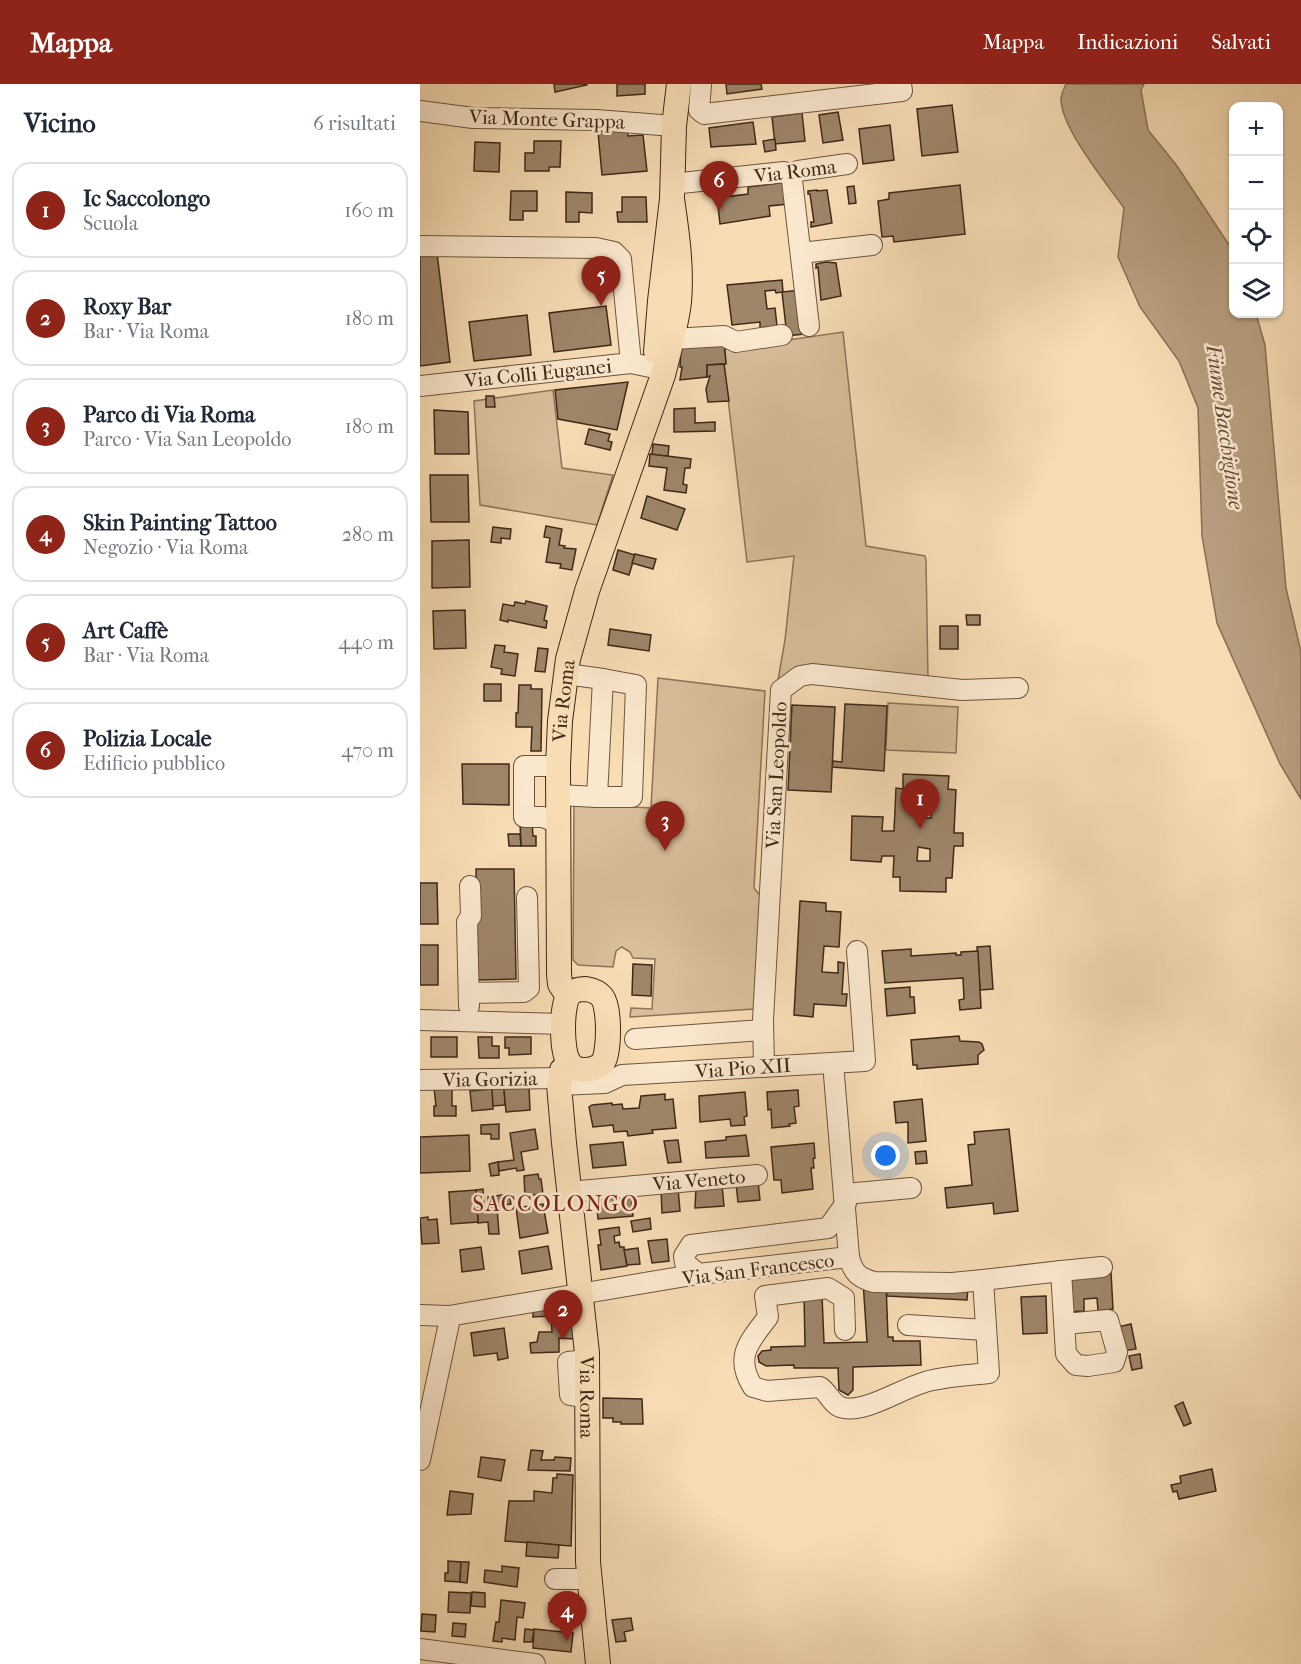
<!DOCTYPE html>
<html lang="it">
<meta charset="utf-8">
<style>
body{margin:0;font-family:"IM FELL French Canon",serif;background:#f2f2f3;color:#1f2937}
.controls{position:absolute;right:18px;top:18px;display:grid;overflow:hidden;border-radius:12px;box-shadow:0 2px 4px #0004}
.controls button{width:54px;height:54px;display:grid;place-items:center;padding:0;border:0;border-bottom:2px solid #e0e1e3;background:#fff;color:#1f2937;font:30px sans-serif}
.you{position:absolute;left:466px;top:1072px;width:21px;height:21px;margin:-15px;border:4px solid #fff;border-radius:50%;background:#1a73e8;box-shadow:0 0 0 9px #1a73e833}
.badge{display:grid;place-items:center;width:39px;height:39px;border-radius:50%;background:#8f2418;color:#fff;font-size:20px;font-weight:700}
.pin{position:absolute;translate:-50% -50px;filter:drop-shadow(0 2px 3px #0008)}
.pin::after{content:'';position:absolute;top:32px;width:21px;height:18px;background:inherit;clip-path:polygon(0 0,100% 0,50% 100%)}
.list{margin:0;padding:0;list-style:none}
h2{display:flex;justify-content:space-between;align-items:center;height:78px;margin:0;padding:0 24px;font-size:26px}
h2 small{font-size:20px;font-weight:400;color:#747a83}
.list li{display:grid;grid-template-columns:39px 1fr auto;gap:18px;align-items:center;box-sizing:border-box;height:96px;margin:0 12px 12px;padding:0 12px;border:2px solid #e0e1e3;border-radius:18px}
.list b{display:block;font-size:22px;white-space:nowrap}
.list p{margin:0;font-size:20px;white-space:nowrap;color:#747a83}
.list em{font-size:20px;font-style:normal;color:#747a83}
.icon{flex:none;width:33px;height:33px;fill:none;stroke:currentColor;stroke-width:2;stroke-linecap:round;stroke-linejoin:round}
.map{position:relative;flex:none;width:881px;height:1580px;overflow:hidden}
header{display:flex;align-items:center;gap:36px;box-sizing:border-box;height:84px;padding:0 30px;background:#8f2418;color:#fff}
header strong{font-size:28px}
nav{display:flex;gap:33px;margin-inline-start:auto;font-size:21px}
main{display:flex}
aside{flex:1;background:#fff}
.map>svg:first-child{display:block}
</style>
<header>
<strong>Mappa</strong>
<nav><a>Mappa</a><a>Indicazioni</a><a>Salvati</a></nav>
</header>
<main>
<aside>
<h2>Vicino<small>6 risultati</small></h2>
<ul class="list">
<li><span class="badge">1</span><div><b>Ic Saccolongo</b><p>Scuola</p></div><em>160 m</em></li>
<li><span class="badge">2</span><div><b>Roxy Bar</b><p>Bar · Via Roma</p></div><em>180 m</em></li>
<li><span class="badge">3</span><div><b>Parco di Via Roma</b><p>Parco · Via San Leopoldo</p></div><em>180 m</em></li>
<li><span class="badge">4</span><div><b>Skin Painting Tattoo</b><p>Negozio · Via Roma</p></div><em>280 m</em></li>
<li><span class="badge">5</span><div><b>Art Caffè</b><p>Bar · Via Roma</p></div><em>440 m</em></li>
<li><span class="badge">6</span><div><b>Polizia Locale</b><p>Edificio pubblico</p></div><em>470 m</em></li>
</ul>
</aside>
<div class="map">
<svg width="881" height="1580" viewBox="0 0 881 1580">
<rect width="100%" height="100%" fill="#f7dcb4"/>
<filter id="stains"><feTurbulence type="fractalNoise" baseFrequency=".00333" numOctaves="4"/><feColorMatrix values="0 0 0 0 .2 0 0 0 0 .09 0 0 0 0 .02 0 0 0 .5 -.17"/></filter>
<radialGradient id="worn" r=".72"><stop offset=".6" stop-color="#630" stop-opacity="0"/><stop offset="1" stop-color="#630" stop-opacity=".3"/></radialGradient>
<g fill="#d8be99" stroke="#8b7458" stroke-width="1.5">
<path d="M423,248L446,462L505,472L506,476L508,596H358L365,556L374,472L327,478L304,280L306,279L305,265Z"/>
<path d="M133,306L142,384L193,391L177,441L60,421L54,317Z"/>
<path d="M238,594L345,607L334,804L342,814L337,922L334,925L210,933L211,924L232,925L235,875L213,874L210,868L202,863L196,867L193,883L158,881L153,876L154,720L231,724Z"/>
<path d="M468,619L538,623L536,669L466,666Z"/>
</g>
<path fill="#b89f7f" stroke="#877056" stroke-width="1.5" d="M646,0H724L721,6L728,46L757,82L813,167L814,230H836L845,261L866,504L881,568V715L860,680L797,539L782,452L778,324L759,277L720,223L698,173L704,124C687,100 640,43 641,14C642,9 644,4 646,0Z"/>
<g fill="#9e8669" stroke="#3e2918" stroke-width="1.5" fill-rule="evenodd">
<path d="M134,0H167V1L135,8Z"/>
<path d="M197,0H225V10L197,12Z"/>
<path d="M306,0H341L342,5L307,10Z"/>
<path d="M532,21L538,68L502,72L497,25Z"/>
<path d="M418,28L423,56L403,59L399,31Z"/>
<path d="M382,29L385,57L355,60L352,33Z"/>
<path d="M333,38L336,60L291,63L289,44Z"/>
<path d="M470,41L474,76L443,80L439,45Z"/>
<path d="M207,46L208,52L223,51L227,87L182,91L178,48Z"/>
<path d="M355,55L356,66L345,68L343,57Z"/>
<path d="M114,57H141L140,83H129V87H105V69H114Z"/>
<path d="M55,58L80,59L79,88L54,87Z"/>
<path d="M367,98L369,120L349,122L350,132L300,140L297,114L328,110V103Z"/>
<path d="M540,101L545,150L474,158L473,152L462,153L458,117L469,115V109Z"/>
<path d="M434,102L436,119L429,120L427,103Z"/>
<path d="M397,106V107L407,106L412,139L391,143V138H394L390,110H388V107Z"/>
<path d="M91,107H117V127H103V136H90Z"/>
<path d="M146,108L172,109V129L159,128V138H146Z"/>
<path d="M202,113H226L227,138H198L197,128H202Z"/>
<path d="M17,169L30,278L0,282V171Z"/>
<path d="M406,178L416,179L421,212L401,216L398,183L396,184V180Z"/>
<path d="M362,196L363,208L379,206L384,250L367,252L362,208L356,209L355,206L345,207L347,225L355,224L357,242L340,244V238L312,241L307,201Z"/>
<path d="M186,222L191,261L134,268L129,229Z"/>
<path d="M107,231L111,271L54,277L49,238Z"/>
<path d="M304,258L306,280L287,281V293L260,296L262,283H260L261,261Z"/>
<path d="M304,280L309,317L288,318L286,305L290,292L287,293V281Z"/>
<path d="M208,298L197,346L138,335L135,306Z"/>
<path d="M66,312H74L75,323H66Z"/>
<path d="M275,324V339L295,338V347L254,348V325Z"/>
<path d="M14,326L48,328L49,370H15Z"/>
<path d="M169,345L190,350L188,357L192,358L190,366L165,360Z"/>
<path d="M233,360L249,362L248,372L232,371Z"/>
<path d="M230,370L271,375L270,384H265L263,400L267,401L266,409L244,406L247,384L229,382Z"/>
<path d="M10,391H48L49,438H11Z"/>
<path d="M227,412L265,425L257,446L221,434Z"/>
<path d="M126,442L142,445L139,461L145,462L144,464L156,465L152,486L140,484L141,480L126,478L130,454L124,453Z"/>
<path d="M73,443L91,445L90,455L81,454V459L71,458Z"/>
<path d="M49,456L50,503L12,504V457Z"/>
<path d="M198,466L215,471L209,491L193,486Z"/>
<path d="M215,470L236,475L233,485L212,479Z"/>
<path d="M106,517L127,522L124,536L127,537L126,544L88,536V538L80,536L83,520L94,522L95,518L105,520Z"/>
<path d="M45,526L46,564L14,565L13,527Z"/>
<path d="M546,531H560V541H547Z"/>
<rect x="520" y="542" width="18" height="23"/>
<path d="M190,545L231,551L229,567L188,561Z"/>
<path d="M75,561L85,562L84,568L98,570L95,592L81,590L82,585L71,583Z"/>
<path d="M118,564L128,565L125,588L115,587Z"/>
<rect x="64" y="600" width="17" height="17"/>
<path d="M99,601H111V605H122L121,667H111L112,643H96V629H98Z"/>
<path d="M425,620L467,622L464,687L412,683L413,677L422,678Z"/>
<path d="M372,621L415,623L411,708L368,706Z"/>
<path d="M42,680H89V721L43,720Z"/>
<path d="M483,690L529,692L528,705L536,706L534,749H543V762H534L532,794H526V808L480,807V793H473L474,772H462L461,778L431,776L432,732L463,733L462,747H474L476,704L483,705ZM499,721L512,722L511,734H498ZM498,763L510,765V777H497Z"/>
<path d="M100,738H112L113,752H116V762H101Z"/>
<path d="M88,750H100L101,762H89Z"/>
<path d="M56,785H94L96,895L58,896Z"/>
<path d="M0,799H17L18,840H0Z"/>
<path d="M380,817L406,819V827L421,828L419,863L404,862L402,888L418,889V878L424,879L422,910H427L426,922L394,920L393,933L374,931Z"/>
<rect x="0" y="861" width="18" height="40"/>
<path d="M570,862L573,905L560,906L557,863Z"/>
<path d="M491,865V872L536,869V871H541V868L558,867L561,924L540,926L539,916L544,915L543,894L465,899L462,867Z"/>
<path d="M213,880L232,881L231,912L212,911Z"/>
<path d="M490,903V913H494L495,929L467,932L465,905Z"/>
<path d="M539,952L540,957L559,958L562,960L564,966L558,971V980L497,985V981H493L491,956Z"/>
<rect x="11" y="953" width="26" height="20"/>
<path d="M58,953H72V962H79V974H59Z"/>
<path d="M85,953H111V970L89,971V964H85Z"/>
<path d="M32,1002V1022H36V1032H14V1022H16L14,1003Z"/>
<path d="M84,1003L85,1021L73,1022L71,1004Z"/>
<path d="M109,1003L110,1026L86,1028L84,1005Z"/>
<path d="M72,1005L73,1025L52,1027L50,1007Z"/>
<path d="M378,1006L379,1022L374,1023L376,1039L369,1040L370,1042L352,1044L351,1025L348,1026L347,1008Z"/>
<path d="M325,1008L327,1032L324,1033L325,1041L311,1042L310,1035L280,1038L279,1012Z"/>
<path d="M245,1010V1016L253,1015L256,1044L232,1046L233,1049L208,1052L207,1047L194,1048L193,1041L173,1043L169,1023L172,1021L192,1019V1021L202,1020L203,1025L219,1024L221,1012Z"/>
<path d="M502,1015L506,1057L488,1059V1038L476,1039L474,1018Z"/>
<path d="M79,1040V1055H71V1050H61V1041Z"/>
<path d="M115,1045L118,1065L101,1068L104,1086L97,1087L96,1084L79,1087L78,1078L94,1076L90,1049Z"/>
<path d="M589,1045L598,1127L574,1130L573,1119L527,1124L525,1104L552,1101L548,1061L555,1060L554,1048Z"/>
<path d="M49,1051L50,1087L0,1089V1053Z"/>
<path d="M326,1051L329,1072L286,1074L285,1058L306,1056V1053Z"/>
<path d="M258,1056L261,1078L248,1079L244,1057Z"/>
<path d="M203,1058L206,1081L173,1084L170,1061Z"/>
<path d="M394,1059L395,1074L393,1075L394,1084H391L393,1105L362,1109L361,1096H354L351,1063Z"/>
<path d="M506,1067L507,1079L496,1080L495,1068Z"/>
<path d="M78,1078L79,1091L71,1092L69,1080Z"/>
<path d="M118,1090L119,1095H121L123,1110L105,1112L104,1092Z"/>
<path d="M338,1097L340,1116L318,1118L316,1100Z"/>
<path d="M302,1101L304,1122L275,1124L276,1103Z"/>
<path d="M258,1104L260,1127L242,1129L241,1106Z"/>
<path d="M63,1105L64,1124L77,1123L79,1150H69L68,1138L58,1139L56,1106Z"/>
<path d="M56,1106L58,1138L31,1140L29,1108Z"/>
<path d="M89,1110L91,1120L69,1123L68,1113Z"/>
<path d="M211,1110L213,1132L178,1135L176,1112Z"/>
<path d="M123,1120L128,1149L100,1154L96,1124Z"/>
<path d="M8,1133V1136L17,1135L19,1159L2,1160L0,1134Z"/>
<path d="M230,1134L231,1145L213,1148L211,1137Z"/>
<path d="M199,1143L200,1151L194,1152L195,1159L199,1158L200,1163H204L207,1182L181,1186L178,1161H181L179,1146Z"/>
<path d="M247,1155L249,1177L232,1179L228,1157Z"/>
<path d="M128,1162L132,1185L102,1190L99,1167Z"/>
<path d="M61,1163L64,1185L42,1188L40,1166Z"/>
<path d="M218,1164L220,1180L207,1181L204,1166Z"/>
<path d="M691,1188L693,1225L678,1227L677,1214L664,1215V1227L649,1228L647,1191Z"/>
<path d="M443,1197L466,1199L468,1253H473V1257H500L501,1281L433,1283V1306L428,1311L419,1306L418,1284H374V1281L346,1282L339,1278L338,1272L342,1267L351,1266V1263L385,1262L384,1211H402L404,1259L447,1258Z"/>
<path d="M466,1199L548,1202L547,1216L467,1212Z"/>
<path d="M626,1212L627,1249L603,1250L601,1213Z"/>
<path d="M152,1223L154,1255L139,1254V1268L111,1269L110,1259L117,1258L119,1248H132L131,1232L113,1233V1226Z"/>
<path d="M711,1240L716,1265L703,1267L698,1243Z"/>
<path d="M84,1244L88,1274L78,1276L77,1269L54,1272L51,1249Z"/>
<path d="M720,1270L722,1284L712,1286L709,1272Z"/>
<path d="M183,1314L222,1315L223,1340H201V1338H193V1334H183Z"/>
<path d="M763,1318L771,1339L764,1342L755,1322Z"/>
<path d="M111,1366L123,1367L121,1376H134L135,1373L151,1374L150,1387L108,1386Z"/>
<path d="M61,1373L85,1376L81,1397L58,1393Z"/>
<path d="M792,1385L796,1407L759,1415L757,1407L753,1408L751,1401L761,1399L760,1392Z"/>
<path d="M137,1390L153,1391L151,1462L85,1457L89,1417H114V1407L132,1409L133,1394H137Z"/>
<path d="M30,1407L53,1410L51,1430L27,1431Z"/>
<path d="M107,1458L139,1461L138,1474L106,1472Z"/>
<path d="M28,1477L41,1478L40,1498L25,1497V1489H28Z"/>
<path d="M41,1478H49L47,1499L40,1498Z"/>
<path d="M82,1482L99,1484L97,1503L64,1498L65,1486L82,1488Z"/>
<path d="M29,1508L51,1509L50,1529L28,1528Z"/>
<path d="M52,1508L65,1509V1523L51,1522Z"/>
<path d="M81,1516L105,1519L103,1534L97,1533L95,1556L82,1554V1558L73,1557L76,1538H79Z"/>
<path d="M145,1518L147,1536L131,1538L129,1519Z"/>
<path d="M2,1530L16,1531L15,1548L1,1547Z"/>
<path d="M211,1534L213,1546L204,1548L206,1557L196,1558L192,1536Z"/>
<path d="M33,1539L46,1540L45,1553L32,1552Z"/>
<path d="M105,1545L114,1546L112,1558H104Z"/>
<path d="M114,1545L153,1549L151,1568L113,1564Z"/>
</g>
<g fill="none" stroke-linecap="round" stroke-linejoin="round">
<defs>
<g id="minor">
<path d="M281,0L279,26L284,30L482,7L481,0"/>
<path d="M0,27L53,34L176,36L254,42"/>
<path d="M370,91L372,96L389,242"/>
<path d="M252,100L364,88L370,91L378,87L427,80"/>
<path d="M0,162L176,164L194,168L201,175L211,279"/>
<path d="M381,169L452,161"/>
<path d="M252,255L304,252L316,258L362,251"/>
<path d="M0,302L211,279L235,284"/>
<path d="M138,711L177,713L183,595L146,590"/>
<path d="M177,713H212L216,601L183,595"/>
<path d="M138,739L123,733H104V682H138"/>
<path d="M49,909L104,908L109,904L107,813"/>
<path d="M49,922L47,838L51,832L50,802"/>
<path d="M0,936L144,940"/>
<path d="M215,955L343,946"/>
<path d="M413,979L429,1173C433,1189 439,1194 454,1198L532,1199L563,1196L569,1289C551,1291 531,1292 513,1296C488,1300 448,1329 424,1324C412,1322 409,1309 400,1303L347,1307L333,1303C314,1273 329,1258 348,1233L345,1212L408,1204L424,1214L425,1246"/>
<path d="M344,983L343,936L361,606L380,592L392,590L542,606L598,604"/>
<path d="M0,996L139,994"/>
<path d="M139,1001L185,999L202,991L445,977L437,867"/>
<path d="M149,1108L337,1091"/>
<path d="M425,1110L491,1104"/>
<path d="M641,1187L682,1183"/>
<path d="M278,1190L265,1179L264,1172L271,1161L408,1144L426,1119"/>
<path d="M563,1196L641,1187L646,1270L656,1281L668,1282L694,1278L697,1268L688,1236L645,1240"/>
<path d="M0,1231L29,1232L278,1190L429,1173"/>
<path d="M488,1241L565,1246"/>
<path d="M167,1276L148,1278L150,1311L168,1314"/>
<path d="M0,1376L29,1239V1232"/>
<path d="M135,1495H169"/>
<path d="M0,1565L115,1580"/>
</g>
<g id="major">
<path d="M236,268L240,217L252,115L254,42L259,0"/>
<path d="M166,905C172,906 178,908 182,913C190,923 190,970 182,980C178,984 170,986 165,986C158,986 152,984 149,978C141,968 141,921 149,911C153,906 160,905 166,905Z"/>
<path id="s1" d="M148,912L140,900L139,890L138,682L140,637L148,575L167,507L243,291C249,267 256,243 259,218C262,184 257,149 252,115"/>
<path id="s2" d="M150,980L142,986L139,1001L144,1059L167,1269L168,1478L178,1580"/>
</g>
</defs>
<use href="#minor" stroke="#6c563f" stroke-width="22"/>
<use href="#major" stroke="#3e2918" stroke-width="26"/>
<use href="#minor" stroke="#fae8ce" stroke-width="20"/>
<use href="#major" stroke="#f7dcb4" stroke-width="24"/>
</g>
<g text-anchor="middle" stroke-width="5" stroke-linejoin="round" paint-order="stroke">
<g font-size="20" fill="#3e2918" stroke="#fae8ce">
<text transform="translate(127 35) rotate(2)" y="7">Via Monte Grappa</text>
<text transform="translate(375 87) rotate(-7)" y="7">Via Roma</text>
<text transform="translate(118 289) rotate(-6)" y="7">Via Colli Euganei</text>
<text dy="7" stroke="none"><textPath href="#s1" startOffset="298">Via Roma</textPath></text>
<text transform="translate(356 691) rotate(-87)" y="7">Via San Leopoldo</text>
<text transform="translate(323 984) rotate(-4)" y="7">Via Pio XII</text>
<text transform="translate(70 995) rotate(-1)" y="7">Via Gorizia</text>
<text transform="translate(279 1096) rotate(-5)" y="7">Via Veneto</text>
<text transform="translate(338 1185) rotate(-7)" y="7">Via San Francesco</text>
<text dy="7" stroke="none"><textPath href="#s2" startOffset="339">Via Roma</textPath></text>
</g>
<g font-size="21" font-style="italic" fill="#634c37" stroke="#fae8ce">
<text transform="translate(805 343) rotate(82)" y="7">Fiume Bacchiglione</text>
</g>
<g font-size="22" letter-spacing="1.5" fill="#7a1f14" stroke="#fae8ce">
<text x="136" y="1127">SACCOLONGO</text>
</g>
</g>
<rect width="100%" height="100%" filter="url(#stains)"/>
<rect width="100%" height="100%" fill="url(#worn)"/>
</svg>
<div class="controls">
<button>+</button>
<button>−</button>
<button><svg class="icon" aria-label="locate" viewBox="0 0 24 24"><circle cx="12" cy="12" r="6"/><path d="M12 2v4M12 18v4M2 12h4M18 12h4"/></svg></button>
<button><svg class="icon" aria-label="layers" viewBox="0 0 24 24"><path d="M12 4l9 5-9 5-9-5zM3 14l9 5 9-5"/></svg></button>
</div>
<div class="you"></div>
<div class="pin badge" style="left:500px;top:745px">1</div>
<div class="pin badge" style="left:143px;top:1256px">2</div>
<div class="pin badge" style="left:245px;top:767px">3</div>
<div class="pin badge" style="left:147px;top:1557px">4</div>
<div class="pin badge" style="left:181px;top:222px">5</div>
<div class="pin badge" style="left:299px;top:127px">6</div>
</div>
</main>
